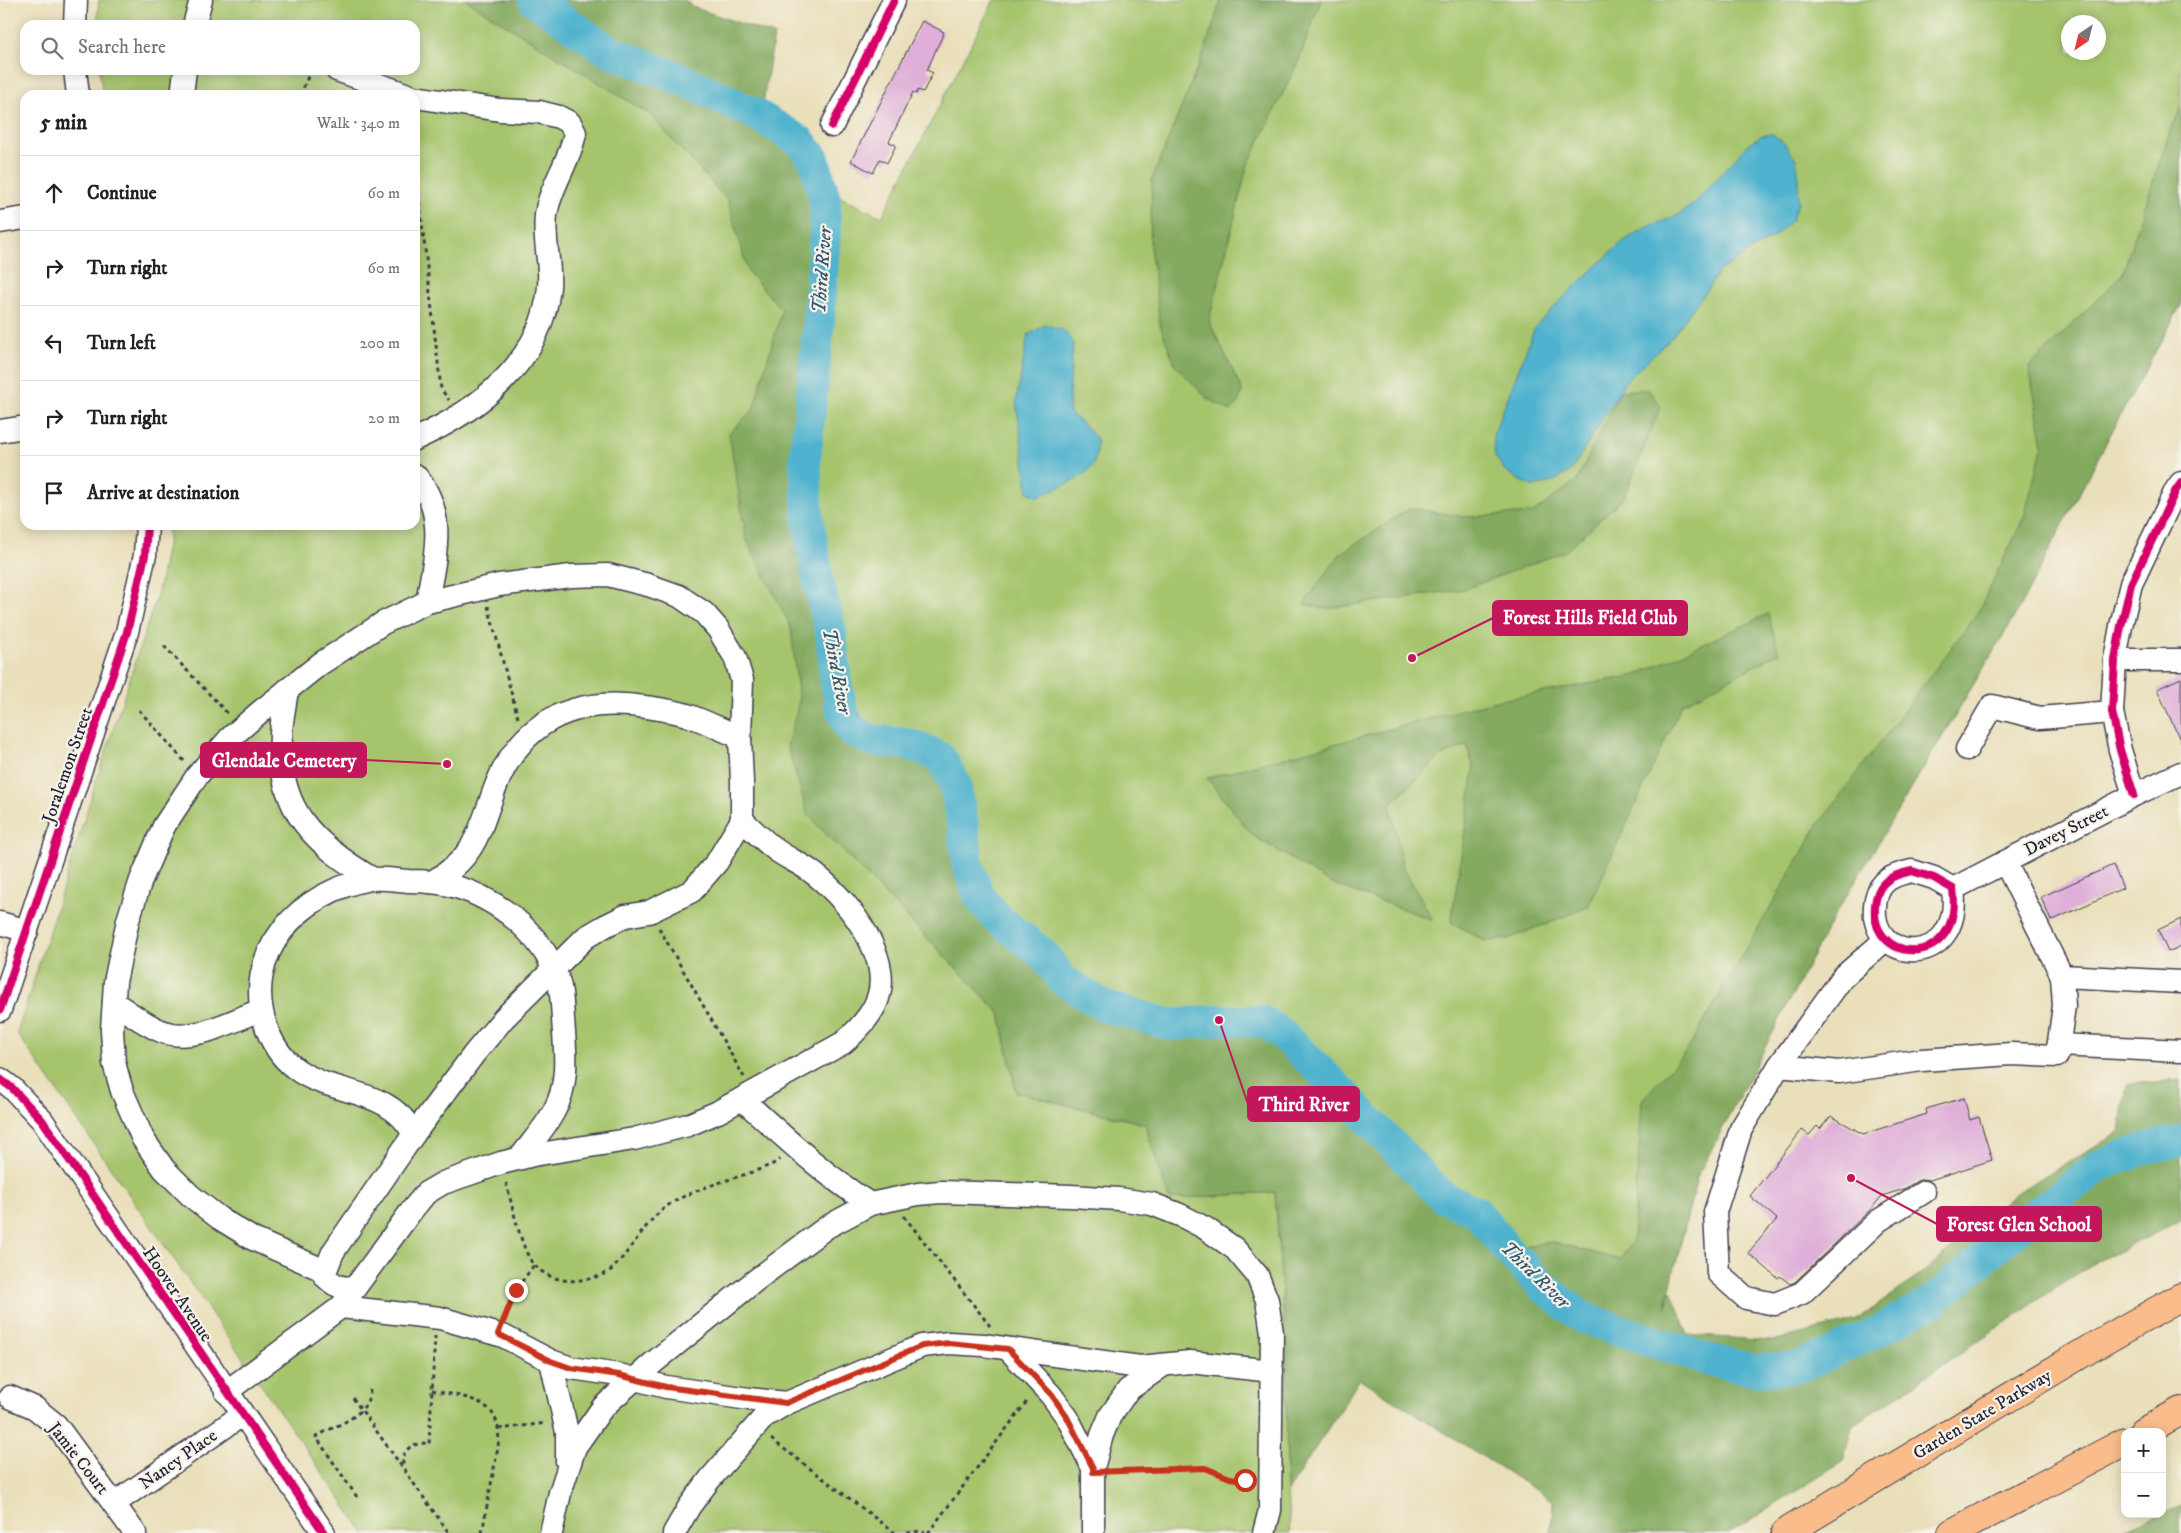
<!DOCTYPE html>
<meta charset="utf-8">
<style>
body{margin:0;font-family:"IM FELL DW Pica",serif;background:#f2f2f2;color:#222}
.controls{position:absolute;right:15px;bottom:15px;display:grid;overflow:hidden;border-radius:10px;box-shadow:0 2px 12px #0003}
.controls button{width:45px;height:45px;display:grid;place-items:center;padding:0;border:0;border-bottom:1px solid #e0e0e0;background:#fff;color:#222;font:25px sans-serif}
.compass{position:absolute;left:2061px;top:15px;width:45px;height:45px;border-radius:50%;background:#fff;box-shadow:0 2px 12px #0003;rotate:215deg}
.stop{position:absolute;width:15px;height:15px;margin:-11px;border:4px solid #c8321e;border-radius:50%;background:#fff}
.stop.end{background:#c8321e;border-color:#fff;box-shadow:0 1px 5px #0008}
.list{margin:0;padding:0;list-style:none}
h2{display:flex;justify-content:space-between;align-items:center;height:65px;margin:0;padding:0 20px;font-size:21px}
h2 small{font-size:16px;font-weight:400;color:#767676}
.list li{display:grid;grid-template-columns:32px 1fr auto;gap:15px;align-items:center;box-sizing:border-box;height:75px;padding:0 20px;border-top:1px solid #e0e0e0}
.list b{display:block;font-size:19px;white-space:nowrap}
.list em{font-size:16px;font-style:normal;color:#767676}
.icon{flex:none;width:28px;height:28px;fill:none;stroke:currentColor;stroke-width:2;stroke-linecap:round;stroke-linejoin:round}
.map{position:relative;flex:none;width:2181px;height:1533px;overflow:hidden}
.search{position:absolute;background:#fff;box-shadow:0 2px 12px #0003;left:20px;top:20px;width:400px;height:55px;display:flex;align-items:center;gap:12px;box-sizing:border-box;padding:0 18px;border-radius:15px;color:#767676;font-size:19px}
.panel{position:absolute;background:#fff;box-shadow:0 2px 12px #0003;left:20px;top:90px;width:400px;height:440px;border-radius:15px}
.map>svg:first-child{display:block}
</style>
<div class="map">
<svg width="2181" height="1533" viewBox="0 0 2181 1533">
<rect width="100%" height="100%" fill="#f7f3e8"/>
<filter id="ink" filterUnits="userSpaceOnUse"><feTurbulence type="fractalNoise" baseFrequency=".02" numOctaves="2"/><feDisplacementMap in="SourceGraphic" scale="10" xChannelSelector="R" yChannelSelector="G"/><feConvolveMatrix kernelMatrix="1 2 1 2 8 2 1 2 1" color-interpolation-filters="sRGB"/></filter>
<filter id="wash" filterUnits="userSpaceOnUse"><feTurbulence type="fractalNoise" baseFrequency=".0096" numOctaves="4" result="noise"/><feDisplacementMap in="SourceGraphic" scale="20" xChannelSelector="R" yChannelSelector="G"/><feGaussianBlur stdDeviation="1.12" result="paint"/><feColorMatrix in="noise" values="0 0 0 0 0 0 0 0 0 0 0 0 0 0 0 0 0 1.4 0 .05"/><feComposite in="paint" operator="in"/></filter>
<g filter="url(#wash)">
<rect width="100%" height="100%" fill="#e9dfba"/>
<g fill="#a5c46c" stroke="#647354" fill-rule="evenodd">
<path d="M99,0H507L735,115L802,367L808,815L1000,1013L1016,1092L1145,1124L1169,1199L1275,1192L1286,1352L1287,1492L1290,1533H364L17,1033L96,782L158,592L168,540L167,525H415V95H103L99,70H415V25H97Z"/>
<path d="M994,0H2181V305L2121,414L2017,612L1830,923L1697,1177L1662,1320L1506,1248L1477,1212L1443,1197L1416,1171L1389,1142L1264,1022L1219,1020L1172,1025L1106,1007L1063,980L1042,953L997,918L979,896L968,865L962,819L925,750L906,744L871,740L851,730L843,713L836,683L831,632L818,581L808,516L805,460L819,321L825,234V200L836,195L882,217ZM2068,22H2098V52H2068Z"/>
</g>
<g fill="#84aa60" stroke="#53664e">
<path d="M466,0H685L693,7L774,35L763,103L812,141L836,195L825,200V234L819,321L805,460L808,516L818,581L831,632L836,683L843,713L851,730L871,740L906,744L925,750L941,758L954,784L962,819L968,865L979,896L997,918L1042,953L1063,980L1106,1007L1172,1025L1219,1020L1264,1022L1281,1033L1333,1083L1443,1197L1477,1212L1506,1248L1552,1242L1620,1260L1633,1240L1642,1100L1688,1049L1818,825L1977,614L2024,517L2043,445L2029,367L2122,275L2172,125L2181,109V305L2121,414L2017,612L1830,923L1697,1177L1665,1308L1671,1290L1688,1335L1772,1341L1857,1320L1920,1275L2016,1193L2120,1132L2127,1084L2181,1080V1221L2090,1265L1852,1426L1843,1462L1729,1533H1551L1553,1501L1360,1379L1287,1492L1286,1352L1275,1192L1169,1199L1145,1124L1016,1092L1000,1013L808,815L787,746L799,702L791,627L746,539L729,433L753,410L782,310L748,272L728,201L649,114Z"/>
<path d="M1221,0H1321L1299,60L1247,167L1209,321L1242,390L1238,404L1231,411L1208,399L1175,365L1160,325L1150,244L1152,179L1206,47Z"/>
<path d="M1648,389L1661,406L1624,497L1566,551L1465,589L1324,609L1304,604L1340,554L1410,508L1465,517L1533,513L1577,480L1620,391Z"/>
<path d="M1768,614L1779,653L1682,704L1588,907L1508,939L1485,941L1451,922L1474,770L1467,745L1441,756L1390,804L1403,867L1433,920L1330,883L1252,835L1207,778L1491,702L1636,675Z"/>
<path d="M2181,1505V1533H2117Z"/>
</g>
<g fill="#4fb2ce" stroke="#386a84">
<path d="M1773,134L1783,142L1796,159L1799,180L1798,203L1791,221L1776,235L1719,271L1711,284L1671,338L1625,382L1571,471L1554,481L1534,487L1519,480L1505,471L1495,456L1493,436L1535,327L1564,297L1622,242L1647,227L1676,216L1694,204L1749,143L1761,136Z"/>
<path d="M1045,325L1063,330L1073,342L1069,397L1070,413L1085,426L1097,439C1096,446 1097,454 1095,460C1088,480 1057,486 1039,497L1028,492L1016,401L1028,335Z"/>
</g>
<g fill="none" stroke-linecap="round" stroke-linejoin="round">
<path stroke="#4fb2ce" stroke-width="32" d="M534,0L609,51L688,82L757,115L800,141L814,159L825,200V234L819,321L805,460L808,516L818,581L831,632L836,683L843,713L851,730L871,740L906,744L925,750L941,758L955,784L962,819L968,865L979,896L997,918L1042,953L1063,980L1106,1007L1172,1025L1219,1020L1264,1022L1281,1033L1333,1083L1443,1197L1477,1212L1506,1248L1542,1286L1581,1317L1705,1359L1755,1370L1799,1367L1873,1334L1933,1301L2034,1215L2099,1166L2145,1148L2181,1141"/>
</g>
<g id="blocks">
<g fill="#dfafd9">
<path d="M922,21L944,32L927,70L933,73L923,92L918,90L916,94L913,92L889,142L896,145L887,163L880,159L873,173L851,161Z"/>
<path d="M2181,678V742L2157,689Z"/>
<path d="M2113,865L2123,888L2051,921L2041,897Z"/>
<path d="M2181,919V946L2168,952L2158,930Z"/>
<path d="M1964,1098L1970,1120L1979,1117L1992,1160L1930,1180L1924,1179L1917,1181L1904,1189L1882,1196L1870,1210L1795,1282L1790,1284L1780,1276L1778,1278L1748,1253L1777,1219L1750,1196L1802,1130L1809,1135L1817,1126L1820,1129L1831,1116L1863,1134L1927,1114L1926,1109Z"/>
</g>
</g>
</g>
<g filter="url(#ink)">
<use href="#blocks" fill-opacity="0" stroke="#403e4e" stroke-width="1"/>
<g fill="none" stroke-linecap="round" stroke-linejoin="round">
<defs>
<g id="minor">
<path d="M75,25L76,0"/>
<path d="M194,25L201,0"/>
<path d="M75,70L78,95"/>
<path d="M337,70L408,95"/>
<path d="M182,95L185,70"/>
<path d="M415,97L500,110L539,112L559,117L570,123L575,133C570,162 550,186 546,215C543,240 551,263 549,287C542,362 478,411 415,439"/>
<path d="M832,126L894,0"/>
<path d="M0,222L25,218"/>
<path d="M0,431L25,427"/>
<path d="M415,475C448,512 435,557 427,602"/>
<path d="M2115,660H2181"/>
<path d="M287,690C285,705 281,721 281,736C277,810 314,844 373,879"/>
<path d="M1967,749L1992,706L2040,718L2112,712"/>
<path d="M2134,795L2120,750L2112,712L2115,660L2121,626L2131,584L2176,490L2181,483"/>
<path d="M2005,862L2062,976L2181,982"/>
<path d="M1912,871L1934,878L1953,889C1964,972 1863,966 1876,899C1880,880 1893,875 1912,871Z"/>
<path d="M432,882C474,859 479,833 494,791C520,720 574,696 646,707C659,709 674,711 687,715C705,721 722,730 740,737"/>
<path d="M1953,889L2134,795L2181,773"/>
<path d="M0,923L27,931"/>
<path d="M1885,940L1843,977L1779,1066L1741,1129L1715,1212L1718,1273L1746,1298L1775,1304L1802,1293L1878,1221L1924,1192"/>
<path d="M114,1003C129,1012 144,1024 161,1031C194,1044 230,1021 261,1010"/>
<path d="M0,1010L127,632L145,555L147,525"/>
<path d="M2059,1045L2181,1051"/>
<path d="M1779,1066L1839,1072L1922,1060L2011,1054L2057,1056L2064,1006L2062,976"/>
<path d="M0,1079L12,1088L42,1120L324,1533"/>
<path d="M742,1099C783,1136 823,1174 870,1204"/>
<path d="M414,1134C380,1071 297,1109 267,1029C239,955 300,891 371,879C383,878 396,880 408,881C423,881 439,882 453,886C497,898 539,932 556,974C562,988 562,1004 563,1019C565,1049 570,1083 554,1111C545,1128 531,1143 520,1158"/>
<path d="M325,1271L253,1239L219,1218L191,1196L164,1169L143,1139L122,1091L114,1063L112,1030L115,982L128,920L141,880L164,826L197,776L230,738L261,711L320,664L383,623L427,602L499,585L571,576L608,575L648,585L679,596L704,613L718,629L735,657L742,680L740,737L742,782V820L717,862L692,891L649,912L625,916L605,926L586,937L504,1018L474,1054L414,1134L333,1252L324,1275C334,1286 341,1289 355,1287"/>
<path d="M341,1307L412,1210L426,1193L443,1183L501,1163L533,1155L634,1139L688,1125L718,1112L843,1043C857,1031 872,1016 878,998C893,954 843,894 809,870C799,863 787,858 776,850C764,841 753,830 742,820"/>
<path d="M1008,1349L1051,1395L1067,1417L1093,1468"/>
<path d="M551,1361L567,1432V1461"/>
<path d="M226,1392L341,1307L440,1318L503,1336L551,1361L571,1368L619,1375L666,1387L749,1399L787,1403"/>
<path d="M10,1397L35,1408L56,1425L135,1533"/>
<path d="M115,1503L242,1415"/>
<path d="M551,1533L560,1493L575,1447L603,1407L653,1363L756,1280L827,1227L870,1204L918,1194L941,1192L1071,1196L1119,1199L1152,1204L1180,1215L1205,1228L1235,1249L1257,1275L1267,1300L1272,1333L1270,1510L1264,1533"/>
<path d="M674,1533L689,1507L710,1479L765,1416L787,1403L922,1346L949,1343L983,1345L1140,1367L1190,1362L1272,1371"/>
<path d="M1093,1533V1468L1102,1435L1110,1416L1128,1390L1162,1366"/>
</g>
<g id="highway">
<path d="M2143,1432L2181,1411"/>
<path d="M1785,1533L2091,1348L2181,1297"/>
<path d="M1952,1533L2125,1442"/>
</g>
</defs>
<use href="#minor" stroke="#403e4e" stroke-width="25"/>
<use href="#highway" stroke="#403e4e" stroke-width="30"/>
<g stroke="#403e4e" stroke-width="3" stroke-dasharray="4 4" stroke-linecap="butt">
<path d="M300,95L311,70"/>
<path d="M415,125L418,116"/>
<path d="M415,162L441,389L449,400"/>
<path d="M488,606L518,718"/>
<path d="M164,646L229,715"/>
<path d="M139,710L185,762"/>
<path d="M659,928L744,1077"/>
<path d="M506,1183C512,1203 521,1250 534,1265C545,1277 565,1283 580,1280C590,1279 604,1276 612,1269C632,1250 644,1223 667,1206C698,1185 739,1179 773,1164L780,1159"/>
<path d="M904,1216L990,1326"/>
<path d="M505,1318L516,1290L534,1265"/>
<path d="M432,1390C469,1399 504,1398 498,1447L482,1533"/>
<path d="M353,1398L449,1533"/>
<path d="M499,1429L546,1423"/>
<path d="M771,1439L895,1533"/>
<path d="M1111,1471L1205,1468L1230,1478L1250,1480"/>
<path d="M406,1472C405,1469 402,1463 403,1460C403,1447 419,1441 429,1444L435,1336"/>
<path d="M357,1497L316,1437C336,1424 371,1417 370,1387"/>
<path d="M907,1533L920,1531L925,1533"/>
<path d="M928,1533L1028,1400"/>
</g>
<use href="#minor" stroke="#fff" stroke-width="22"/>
<use href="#highway" stroke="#f9bc8a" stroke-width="28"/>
<defs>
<g id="cycleway">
<path d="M832,126L894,0"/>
<path d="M2134,795L2120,750L2112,712L2115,660L2121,626L2131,584L2176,490L2181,483"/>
<path d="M1912,871L1934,878L1953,889C1964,972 1863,966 1876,899C1880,880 1893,875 1912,871Z"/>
<path d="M0,1010L127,632L145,555L147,525"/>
<path d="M0,1079L12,1088L42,1120L324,1533"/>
</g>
</defs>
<use href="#cycleway" stroke="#f7f3e8" stroke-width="11"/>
<use href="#cycleway" stroke="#d6006c" stroke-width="8"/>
</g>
</g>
<g fill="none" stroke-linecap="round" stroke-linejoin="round" filter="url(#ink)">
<path stroke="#c8321e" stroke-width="6" d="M516,1290L498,1334L551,1361L571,1368L619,1375L666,1387L786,1403L922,1346L949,1343L1008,1349L1051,1394L1067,1417L1093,1468V1472L1205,1468L1230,1478L1245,1480"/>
</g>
<g text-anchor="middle" stroke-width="4.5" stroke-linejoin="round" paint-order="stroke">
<g font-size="18" fill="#22223b" stroke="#f7f3e8">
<text transform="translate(67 765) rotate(-71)" y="6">Joralemon Street</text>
<text transform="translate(2066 830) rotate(-27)" y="6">Davey Street</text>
<text transform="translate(178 1294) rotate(56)" y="6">Hoover Avenue</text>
<text transform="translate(1982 1414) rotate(-31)" y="6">Garden State Parkway</text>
<text transform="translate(79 1458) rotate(52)" y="6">Jamie Court</text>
<text transform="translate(178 1459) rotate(-35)" y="6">Nancy Place</text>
</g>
<g font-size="19" font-style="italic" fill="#32546e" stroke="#f7f3e8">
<text transform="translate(821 270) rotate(-86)" y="7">Third River</text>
<text transform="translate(838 671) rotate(79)" y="7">Third River</text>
<text transform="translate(1536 1274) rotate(44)" y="7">Third River</text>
</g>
</g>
<path fill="none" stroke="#c2185b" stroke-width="2" d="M1412 658L1493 618M447 764L366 760M1219 1020L1248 1104M1851 1178L1937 1224"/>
<g fill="#c2185b" stroke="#f7f3e8" stroke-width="2">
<circle cx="1412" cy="658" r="5"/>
<circle cx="447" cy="764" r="5"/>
<circle cx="1219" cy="1020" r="5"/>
<circle cx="1851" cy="1178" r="5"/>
</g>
<g fill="#c2185b" stroke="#c2185b" stroke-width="2">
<rect x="1493" y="601" width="194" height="34" rx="5"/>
<rect x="201" y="743" width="165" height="34" rx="5"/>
<rect x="1248" y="1087" width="111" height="34" rx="5"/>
<rect x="1937" y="1207" width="164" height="34" rx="5"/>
</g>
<g font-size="19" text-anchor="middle" font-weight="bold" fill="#fff">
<text x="1590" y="624">Forest Hills Field Club</text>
<text x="284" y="767">Glendale Cemetery</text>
<text x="1304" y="1111">Third River</text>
<text x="2019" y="1231">Forest Glen School</text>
</g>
</svg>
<div class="controls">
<button>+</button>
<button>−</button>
</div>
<svg class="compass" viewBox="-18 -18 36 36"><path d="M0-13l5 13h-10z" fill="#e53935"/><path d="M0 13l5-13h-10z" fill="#767676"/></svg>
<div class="stop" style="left:1245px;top:1480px"></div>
<div class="stop end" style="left:516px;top:1290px"></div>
<div class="search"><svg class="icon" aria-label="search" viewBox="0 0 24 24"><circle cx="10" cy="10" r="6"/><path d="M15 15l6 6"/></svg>Search here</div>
<section class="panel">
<h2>5 min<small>Walk · 340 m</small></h2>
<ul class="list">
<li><svg class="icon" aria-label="ahead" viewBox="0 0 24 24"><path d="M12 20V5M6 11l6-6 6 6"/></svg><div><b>Continue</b></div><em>60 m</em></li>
<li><svg class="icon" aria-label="right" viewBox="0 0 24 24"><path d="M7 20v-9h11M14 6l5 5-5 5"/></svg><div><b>Turn right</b></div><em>60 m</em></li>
<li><svg class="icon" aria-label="left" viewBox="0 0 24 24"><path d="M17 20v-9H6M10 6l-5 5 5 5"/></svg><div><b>Turn left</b></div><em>200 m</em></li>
<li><svg class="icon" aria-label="right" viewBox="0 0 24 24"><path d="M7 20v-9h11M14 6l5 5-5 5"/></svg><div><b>Turn right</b></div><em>20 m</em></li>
<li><svg class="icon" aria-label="arrive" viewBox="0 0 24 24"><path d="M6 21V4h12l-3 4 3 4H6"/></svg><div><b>Arrive at destination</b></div></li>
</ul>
</section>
</div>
